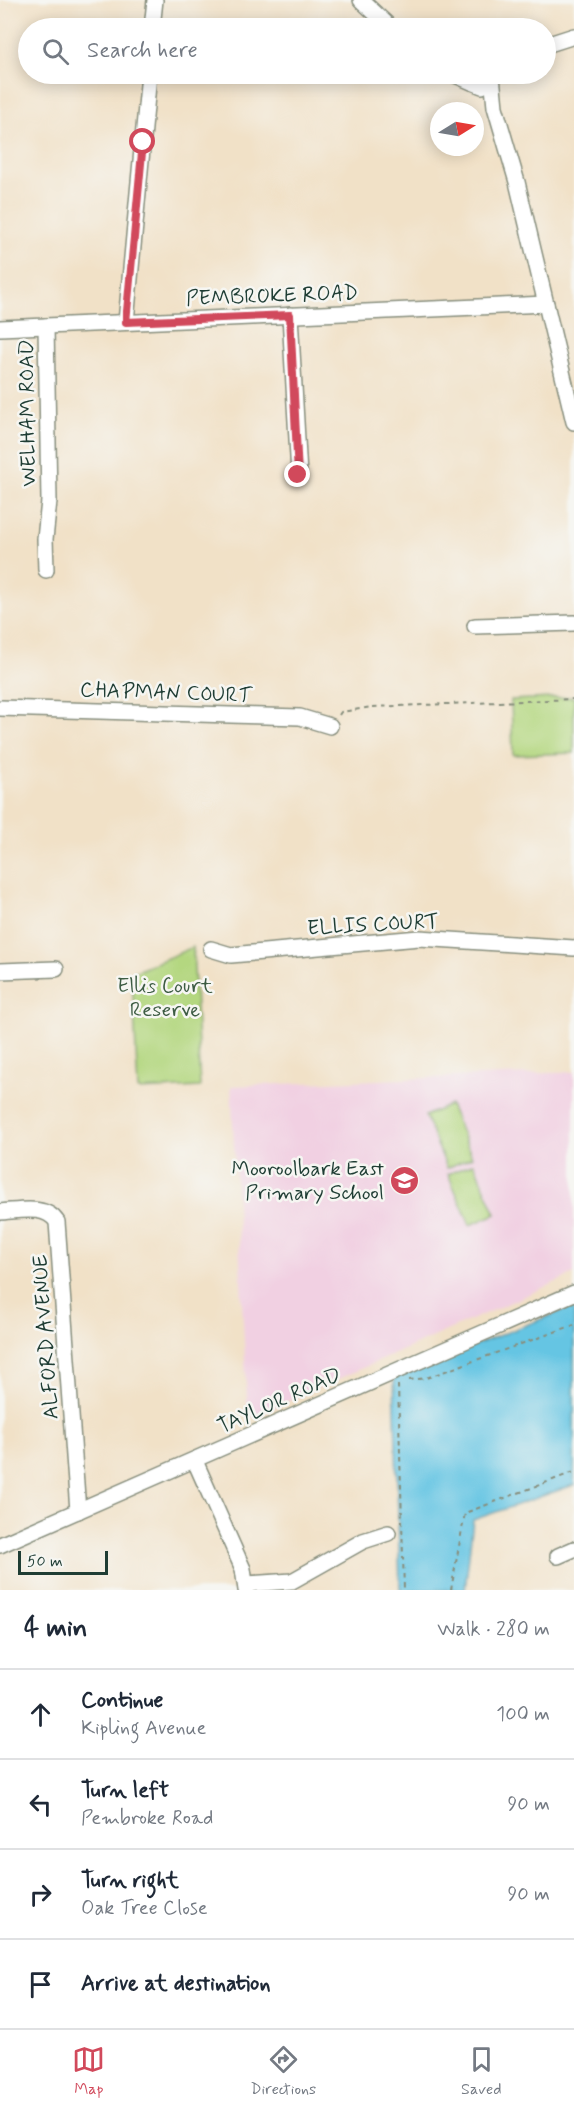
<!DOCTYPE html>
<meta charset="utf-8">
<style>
body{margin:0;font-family:Mynerve,sans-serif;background:#f2f2f3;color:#1f2937}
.compass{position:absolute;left:430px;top:102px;width:54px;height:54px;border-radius:50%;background:#fff;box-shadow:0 3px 15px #0003;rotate:79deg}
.scale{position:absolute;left:18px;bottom:15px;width:90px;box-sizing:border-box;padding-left:6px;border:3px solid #1f3d34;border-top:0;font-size:16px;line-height:21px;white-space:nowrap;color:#1f3d34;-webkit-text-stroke:4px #f6f6f2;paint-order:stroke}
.stop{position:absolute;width:18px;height:18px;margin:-14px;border:4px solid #d1495b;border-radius:50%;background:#fff}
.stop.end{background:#d1495b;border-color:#fff;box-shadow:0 2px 6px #0008}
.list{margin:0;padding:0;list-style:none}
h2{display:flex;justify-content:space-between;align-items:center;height:78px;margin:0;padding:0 24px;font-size:26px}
h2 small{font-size:20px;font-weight:400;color:#747a83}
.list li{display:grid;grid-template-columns:39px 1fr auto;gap:18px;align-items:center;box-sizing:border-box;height:90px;padding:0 24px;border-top:2px solid #e0e1e3}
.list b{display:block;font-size:22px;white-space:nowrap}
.list p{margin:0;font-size:20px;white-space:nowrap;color:#747a83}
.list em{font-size:20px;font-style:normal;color:#747a83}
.icon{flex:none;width:33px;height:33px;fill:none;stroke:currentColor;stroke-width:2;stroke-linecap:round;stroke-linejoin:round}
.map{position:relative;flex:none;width:574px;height:1590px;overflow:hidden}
.search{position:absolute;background:#fff;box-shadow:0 3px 15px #0003;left:18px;right:18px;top:18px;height:66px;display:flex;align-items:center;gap:15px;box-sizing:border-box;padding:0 21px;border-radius:33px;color:#747a83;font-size:22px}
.sheet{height:438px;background:#fff}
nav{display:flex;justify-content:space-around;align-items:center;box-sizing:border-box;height:84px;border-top:2px solid #e0e1e3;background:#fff;font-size:16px;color:#747a83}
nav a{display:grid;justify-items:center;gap:3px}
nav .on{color:#d1495b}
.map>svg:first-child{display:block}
</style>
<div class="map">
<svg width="574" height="1590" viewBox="0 0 574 1590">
<rect width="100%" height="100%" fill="#f6f6f2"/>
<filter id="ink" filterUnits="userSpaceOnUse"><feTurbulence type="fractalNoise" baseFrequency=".0167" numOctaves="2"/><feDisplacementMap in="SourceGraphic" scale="12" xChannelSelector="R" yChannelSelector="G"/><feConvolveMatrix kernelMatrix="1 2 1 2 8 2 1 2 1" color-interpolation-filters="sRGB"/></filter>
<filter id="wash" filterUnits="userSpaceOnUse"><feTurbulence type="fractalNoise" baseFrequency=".008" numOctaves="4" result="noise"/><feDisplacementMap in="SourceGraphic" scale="24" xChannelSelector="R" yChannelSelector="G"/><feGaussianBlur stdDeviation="1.35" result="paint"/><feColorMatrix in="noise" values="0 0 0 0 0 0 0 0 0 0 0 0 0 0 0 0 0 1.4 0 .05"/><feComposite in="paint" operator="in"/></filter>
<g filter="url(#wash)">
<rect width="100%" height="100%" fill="#f1e1c7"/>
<path fill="#f1d0e2" d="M574,1072V1274L248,1419L231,1086Z"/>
<g fill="#b4d780" stroke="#6a8a5a" stroke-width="1.5">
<path d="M574,697V753L513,755L511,700Z"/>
<path d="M193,947L200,1087L138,1090L132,973Z"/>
<path d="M450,1105L472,1157L447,1168L425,1116Z"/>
<path d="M474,1163L496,1214L470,1225L448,1174Z"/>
</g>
<path fill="#65c5e3" stroke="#42818c" stroke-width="1.5" d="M574,1306V1485L473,1520L465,1590H400L394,1377Z"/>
</g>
<g filter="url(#ink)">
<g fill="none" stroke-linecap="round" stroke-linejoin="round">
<defs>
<g id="minor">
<path d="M361,0L391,28"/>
<path d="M152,28L155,0"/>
<path d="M546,45L574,36"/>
<path d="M453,74L472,82"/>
<path d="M469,74L472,82L482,86L491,80L492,74"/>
<path d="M492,76L495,107L517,182L574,422"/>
<path d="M290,315L299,475"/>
<path d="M126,322L149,74"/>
<path d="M0,328L546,304"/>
<path d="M46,570L45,539L49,501L46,326"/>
<path d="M475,626L574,623"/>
<path d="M0,708L300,717L330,726"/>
<path d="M211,949L231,955L419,938L574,948"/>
<path d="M0,971L56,969"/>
<path d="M0,1212C19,1211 46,1204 57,1222L78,1511"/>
<path d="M195,1461L243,1569L246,1590"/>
<path d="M0,1545L574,1293"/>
<path d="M558,1556L574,1549"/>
<path d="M246,1584L292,1581L363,1541L388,1533"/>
</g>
</defs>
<use href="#minor" stroke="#888f7e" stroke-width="18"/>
<g stroke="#888f7e" stroke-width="2" stroke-dasharray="4.5 4.5" stroke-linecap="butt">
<path d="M339,715L341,712L372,707L574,699"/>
<path d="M409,1380L426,1378L574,1325"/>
<path d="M398,1385L404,1590"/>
<path d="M451,1590L465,1513L574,1472"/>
</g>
<use href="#minor" stroke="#fff" stroke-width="15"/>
</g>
</g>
<g fill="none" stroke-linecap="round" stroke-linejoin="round" filter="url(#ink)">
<path stroke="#d1495b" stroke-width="8" d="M143,142L126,322L290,315L298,475"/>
</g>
<defs>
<symbol id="school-disc" viewBox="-11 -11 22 22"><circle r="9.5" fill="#d1495b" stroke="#f6f6f2"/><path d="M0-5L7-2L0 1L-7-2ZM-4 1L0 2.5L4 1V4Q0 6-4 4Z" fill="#fff"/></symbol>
</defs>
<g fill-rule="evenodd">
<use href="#school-disc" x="388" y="1164" width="33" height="33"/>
</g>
<g text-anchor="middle" stroke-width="5" stroke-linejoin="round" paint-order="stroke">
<g font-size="21" fill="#1f3d34" stroke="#f6f6f2">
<text transform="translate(272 295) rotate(-2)" y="7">PEMBROKE ROAD</text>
<text transform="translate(27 413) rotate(-91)" y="7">WELHAM ROAD</text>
<text transform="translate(166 692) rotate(2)" y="7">CHAPMAN COURT</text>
<text transform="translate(373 924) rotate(-3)" y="7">ELLIS COURT</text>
<text transform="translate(45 1337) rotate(-94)" y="7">ALFORD AVENUE</text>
<text transform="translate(279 1400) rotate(-24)" y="7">TAYLOR ROAD</text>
</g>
<g font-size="21" fill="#3d5c43" stroke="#f6f6f2">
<text x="165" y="992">Ellis Court<tspan x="165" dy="24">Reserve</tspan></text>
</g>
<g font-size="21" fill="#1f3d34" stroke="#f6f6f2" text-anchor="end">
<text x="384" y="1175">Mooroolbark East<tspan x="384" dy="24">Primary School</tspan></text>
</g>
</g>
</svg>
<svg class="compass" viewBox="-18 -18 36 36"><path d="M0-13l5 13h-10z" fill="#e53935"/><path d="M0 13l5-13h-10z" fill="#747a83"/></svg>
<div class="scale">50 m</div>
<div class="stop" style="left:143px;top:142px"></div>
<div class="stop end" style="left:298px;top:475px"></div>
<div class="search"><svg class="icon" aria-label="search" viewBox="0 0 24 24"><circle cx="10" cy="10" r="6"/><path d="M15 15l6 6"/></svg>Search here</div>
</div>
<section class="sheet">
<h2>4 min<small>Walk · 280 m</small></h2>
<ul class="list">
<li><svg class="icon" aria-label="ahead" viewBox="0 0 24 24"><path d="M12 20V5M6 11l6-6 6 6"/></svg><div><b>Continue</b><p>Kipling Avenue</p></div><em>100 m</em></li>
<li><svg class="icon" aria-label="left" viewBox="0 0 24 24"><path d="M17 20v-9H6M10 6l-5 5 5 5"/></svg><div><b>Turn left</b><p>Pembroke Road</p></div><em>90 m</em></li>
<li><svg class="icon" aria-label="right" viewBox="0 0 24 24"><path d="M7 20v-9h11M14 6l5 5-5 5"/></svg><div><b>Turn right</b><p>Oak Tree Close</p></div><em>90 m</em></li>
<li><svg class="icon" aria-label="arrive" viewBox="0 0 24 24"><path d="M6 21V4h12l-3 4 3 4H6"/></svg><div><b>Arrive at destination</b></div></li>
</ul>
</section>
<nav>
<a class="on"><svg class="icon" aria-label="map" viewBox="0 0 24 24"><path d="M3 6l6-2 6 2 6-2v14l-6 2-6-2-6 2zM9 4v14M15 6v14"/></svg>Map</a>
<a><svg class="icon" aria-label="directions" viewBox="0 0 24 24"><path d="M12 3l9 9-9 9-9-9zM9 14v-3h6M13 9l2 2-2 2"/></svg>Directions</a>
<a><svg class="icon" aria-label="saved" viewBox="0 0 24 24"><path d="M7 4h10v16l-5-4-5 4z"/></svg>Saved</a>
</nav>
